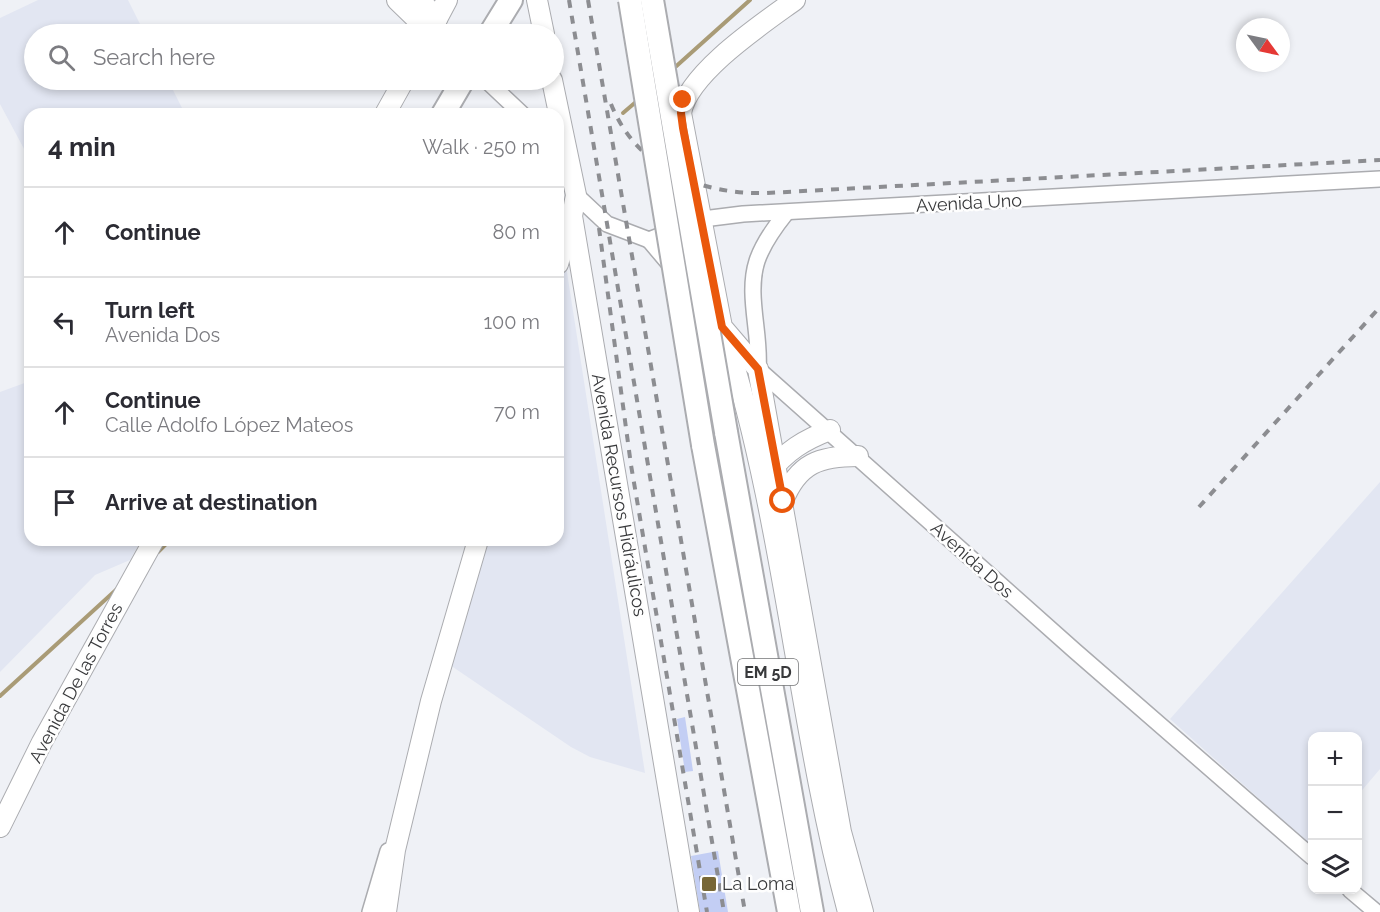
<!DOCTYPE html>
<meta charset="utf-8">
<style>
body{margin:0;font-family:Raleway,sans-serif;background:#f7f7f7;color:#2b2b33}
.controls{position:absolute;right:18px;bottom:18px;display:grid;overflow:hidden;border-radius:12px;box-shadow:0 3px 9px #0003}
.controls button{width:54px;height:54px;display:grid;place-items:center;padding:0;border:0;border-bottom:2px solid #e1e1e2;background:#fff;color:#2b2b33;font:30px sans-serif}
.compass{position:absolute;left:1236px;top:18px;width:54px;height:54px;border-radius:50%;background:#fff;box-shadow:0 3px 9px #0003;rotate:123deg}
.stop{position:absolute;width:18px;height:18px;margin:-14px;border:4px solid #ea580c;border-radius:50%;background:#fff}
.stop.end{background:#ea580c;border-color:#fff;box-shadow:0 2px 6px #0008}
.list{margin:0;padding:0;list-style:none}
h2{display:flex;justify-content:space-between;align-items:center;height:78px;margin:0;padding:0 24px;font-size:26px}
h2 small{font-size:20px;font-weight:400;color:#7c7c81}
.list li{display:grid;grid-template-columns:39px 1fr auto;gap:18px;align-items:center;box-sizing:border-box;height:90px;padding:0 24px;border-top:2px solid #e1e1e2}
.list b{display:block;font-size:22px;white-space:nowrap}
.list p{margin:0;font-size:20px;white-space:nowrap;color:#7c7c81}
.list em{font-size:20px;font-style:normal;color:#7c7c81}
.icon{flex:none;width:33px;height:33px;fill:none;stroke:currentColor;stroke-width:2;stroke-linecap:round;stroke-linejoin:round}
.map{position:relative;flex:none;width:1380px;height:912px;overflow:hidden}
.search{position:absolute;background:#fff;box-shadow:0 3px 9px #0003;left:24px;top:24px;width:540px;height:66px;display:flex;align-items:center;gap:15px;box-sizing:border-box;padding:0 21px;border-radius:33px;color:#7c7c81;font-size:22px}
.panel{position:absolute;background:#fff;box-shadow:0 3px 9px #0003;left:24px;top:108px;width:540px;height:438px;border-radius:18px}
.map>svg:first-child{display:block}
</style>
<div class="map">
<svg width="1380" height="912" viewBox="0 0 1380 912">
<rect width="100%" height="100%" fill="#eff1f6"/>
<g fill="#e2e6f2">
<path d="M38,0H128L145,34H34V80H168L185,114H30V160L0,104V18Z"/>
<path d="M566,266L645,773L590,757L571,747L447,663L484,540H558V295Z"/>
<path d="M30,381V540H141L130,560L95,575L0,672V392Z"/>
<path d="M1380,482V769L1358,795V736H1312V846L1170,719Z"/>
</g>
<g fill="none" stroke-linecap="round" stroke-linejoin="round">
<g stroke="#a99b76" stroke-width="4">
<path d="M672,70L750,0"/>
<path d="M623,113L637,101"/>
<path d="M158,552L170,540"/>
<path d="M0,696L117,589"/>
</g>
</g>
<g fill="#c3cef4">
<path d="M685,717L693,771L685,772L677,719Z"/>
<path d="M718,851L728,912H700L691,856Z"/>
</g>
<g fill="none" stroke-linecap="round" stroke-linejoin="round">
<defs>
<g id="minor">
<path d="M486,80L522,114"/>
<path d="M576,195L607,224L649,240L703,219L743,214L1380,179"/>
<path d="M786,213C774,228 763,243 757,261C746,295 761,334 758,369L1075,651L1312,857"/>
<path d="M649,240L703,304"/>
<path d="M1350,890L1376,912"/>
<path d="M370,912L388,851"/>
</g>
<g id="major">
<path d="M397,0L430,32"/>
<path d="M420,0L437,19"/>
<path d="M537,0L544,34"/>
<path d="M795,0C762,24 688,73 681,113L722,327L758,369L841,832L863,912"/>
<path d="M429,34L447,0"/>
<path d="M552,80L576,195L572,216L689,912"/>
<path d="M385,114L404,80"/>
<path d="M558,264L570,222"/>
<path d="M725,335C785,523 797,721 848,912"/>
<path d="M769,473C786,451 804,440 830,430"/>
<path d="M783,501C798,463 820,456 858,456"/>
<path d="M0,827L42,742L154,540"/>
<path d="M386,912L395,850L431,701L478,540"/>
</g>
<g id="highway">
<path d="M490,34L511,0"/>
<path d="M443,114L463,80"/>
<path d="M726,432L812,912"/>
<path d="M703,445L789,912"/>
</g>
</defs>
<use href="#minor" stroke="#abacb0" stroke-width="18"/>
<use href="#major" stroke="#abacb0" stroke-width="22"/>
<use href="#highway" stroke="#abacb0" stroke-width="26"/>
<use href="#minor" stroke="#fff" stroke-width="15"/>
<use href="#major" stroke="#fff" stroke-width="20"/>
<use href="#highway" stroke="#fff" stroke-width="22"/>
<g stroke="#8c8d91" stroke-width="4" stroke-dasharray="8 8" stroke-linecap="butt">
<path d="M569,0L724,912"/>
<path d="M588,0L745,912"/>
<path d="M611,104C637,169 701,195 767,193L1380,160"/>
<path d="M599,228L631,465L707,912"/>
<path d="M1199,507L1380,307"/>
</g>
<defs>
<g id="highway-bridge">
<path d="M630,0L703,445"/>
<path d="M652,0L726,432"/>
</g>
</defs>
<use href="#highway-bridge" stroke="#abacb0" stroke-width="26" stroke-linecap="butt"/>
<use href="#highway-bridge" stroke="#fff" stroke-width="22"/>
</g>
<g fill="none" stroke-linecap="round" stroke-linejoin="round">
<path stroke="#ea580c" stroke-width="8" d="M683,100L681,113L683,128L722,327L758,369L783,501"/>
</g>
<rect fill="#786735" stroke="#fefefe" stroke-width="2" x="701" y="876" width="16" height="16" rx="3"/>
<g text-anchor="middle" stroke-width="5" stroke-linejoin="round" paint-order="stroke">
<rect fill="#fefefe" stroke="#737476" stroke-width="1.5" x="738" y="659" width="60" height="26" rx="4.5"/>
<g font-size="16" font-weight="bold" fill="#38393b">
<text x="768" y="678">EM 5D</text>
</g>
<g font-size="18" fill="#38393b" stroke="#fefefe">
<text transform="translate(969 203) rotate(-3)" y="6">Avenida Uno</text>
<text transform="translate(619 495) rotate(80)" y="6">Avenida Recursos Hidráulicos</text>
<text transform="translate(972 560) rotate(42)" y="6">Avenida Dos</text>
<text transform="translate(76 683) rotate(-62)" y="6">Avenida De las Torres</text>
</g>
<g font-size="18" fill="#38393b" stroke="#fefefe" text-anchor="start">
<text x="722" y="890">La Loma</text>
</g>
</g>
</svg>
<div class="controls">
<button>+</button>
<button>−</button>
<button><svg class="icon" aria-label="layers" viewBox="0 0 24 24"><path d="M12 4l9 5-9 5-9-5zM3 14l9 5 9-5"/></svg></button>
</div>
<svg class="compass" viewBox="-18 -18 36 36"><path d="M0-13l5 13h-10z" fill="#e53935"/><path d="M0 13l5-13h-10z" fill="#7c7c81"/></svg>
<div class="stop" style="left:783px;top:501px"></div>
<div class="stop end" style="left:683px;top:100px"></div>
<div class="search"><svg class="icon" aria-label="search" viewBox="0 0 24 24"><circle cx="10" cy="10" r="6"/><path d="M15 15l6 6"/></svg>Search here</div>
<section class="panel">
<h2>4 min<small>Walk · 250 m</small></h2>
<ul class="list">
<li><svg class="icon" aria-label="ahead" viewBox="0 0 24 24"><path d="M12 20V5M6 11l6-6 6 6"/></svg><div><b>Continue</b></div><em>80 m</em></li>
<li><svg class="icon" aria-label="left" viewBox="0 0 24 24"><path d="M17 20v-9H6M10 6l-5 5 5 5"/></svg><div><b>Turn left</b><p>Avenida Dos</p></div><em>100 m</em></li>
<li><svg class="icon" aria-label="ahead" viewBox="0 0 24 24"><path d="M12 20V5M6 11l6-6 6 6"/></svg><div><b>Continue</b><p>Calle Adolfo López Mateos</p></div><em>70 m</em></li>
<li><svg class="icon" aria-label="arrive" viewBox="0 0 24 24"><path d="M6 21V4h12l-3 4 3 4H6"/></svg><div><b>Arrive at destination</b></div></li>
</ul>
</section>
</div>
